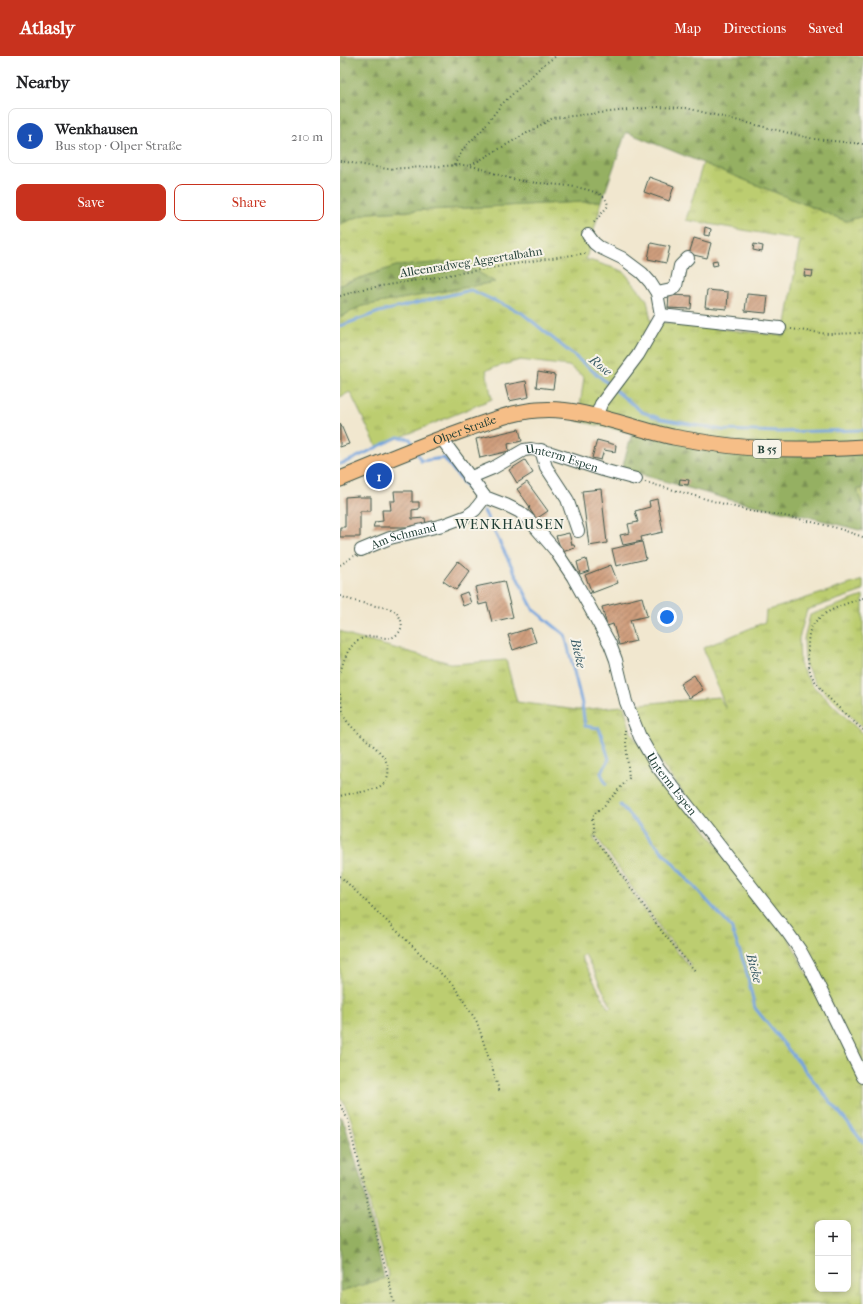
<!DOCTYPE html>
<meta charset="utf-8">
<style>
body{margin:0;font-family:"IM FELL French Canon",serif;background:#f6f6f6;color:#202124}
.controls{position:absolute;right:12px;bottom:12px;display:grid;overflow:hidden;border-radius:8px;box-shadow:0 2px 6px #0003}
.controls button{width:36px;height:36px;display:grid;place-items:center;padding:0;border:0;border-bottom:1px solid #e0e0e0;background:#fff;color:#202124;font:20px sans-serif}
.you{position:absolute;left:327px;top:561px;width:14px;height:14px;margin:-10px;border:3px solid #fff;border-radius:50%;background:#1a73e8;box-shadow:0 0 0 6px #1a73e833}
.badge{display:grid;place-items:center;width:26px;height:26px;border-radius:50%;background:#c8321e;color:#fff;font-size:13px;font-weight:700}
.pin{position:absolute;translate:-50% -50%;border:2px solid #fff;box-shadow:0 1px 4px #0006}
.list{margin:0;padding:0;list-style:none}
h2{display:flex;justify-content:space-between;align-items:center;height:52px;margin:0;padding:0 16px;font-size:17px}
h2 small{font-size:13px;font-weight:400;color:#757577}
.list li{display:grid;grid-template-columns:26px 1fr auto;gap:12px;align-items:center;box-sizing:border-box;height:56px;margin:0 8px 8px;padding:0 8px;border:1px solid #e0e0e0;border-radius:8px}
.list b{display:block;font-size:15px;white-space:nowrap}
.list p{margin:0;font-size:13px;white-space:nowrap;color:#757577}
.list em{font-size:13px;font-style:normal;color:#757577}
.actions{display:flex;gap:8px;padding:12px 16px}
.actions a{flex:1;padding:9px 0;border:1px solid #c8321e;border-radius:8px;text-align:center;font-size:14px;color:#c8321e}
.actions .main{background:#c8321e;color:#fff}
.map{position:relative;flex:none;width:523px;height:1248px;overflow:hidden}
header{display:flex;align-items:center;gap:24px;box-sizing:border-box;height:56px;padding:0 20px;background:#c8321e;color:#fff}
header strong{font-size:19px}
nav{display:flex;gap:22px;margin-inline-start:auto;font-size:14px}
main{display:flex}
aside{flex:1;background:#fff}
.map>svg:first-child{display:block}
</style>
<header>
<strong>Atlasly</strong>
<nav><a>Map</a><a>Directions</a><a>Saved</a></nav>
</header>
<main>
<aside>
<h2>Nearby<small></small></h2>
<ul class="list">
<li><span class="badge" style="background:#1a4fb4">1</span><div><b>Wenkhausen</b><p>Bus stop · Olper Straße</p></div><em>210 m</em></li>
</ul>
<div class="actions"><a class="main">Save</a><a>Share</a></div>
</aside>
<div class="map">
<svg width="523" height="1248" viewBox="0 0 523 1248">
<defs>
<pattern id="grass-tufts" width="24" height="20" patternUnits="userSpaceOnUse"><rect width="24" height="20" fill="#bccd70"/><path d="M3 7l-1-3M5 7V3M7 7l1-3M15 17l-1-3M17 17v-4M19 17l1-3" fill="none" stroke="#98a85d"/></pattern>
<pattern id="forest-firs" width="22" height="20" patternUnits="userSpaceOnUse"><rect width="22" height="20" fill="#95b062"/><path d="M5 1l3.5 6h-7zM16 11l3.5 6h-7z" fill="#799052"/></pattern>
<pattern id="building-hatch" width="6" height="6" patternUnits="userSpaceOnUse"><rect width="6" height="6" fill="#cf9e7d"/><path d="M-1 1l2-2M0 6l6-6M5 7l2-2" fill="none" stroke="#a78267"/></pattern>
</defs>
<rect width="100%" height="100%" fill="#f7f3e8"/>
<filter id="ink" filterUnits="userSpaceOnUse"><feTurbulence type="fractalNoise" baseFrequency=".025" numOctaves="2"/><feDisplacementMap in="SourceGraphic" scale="8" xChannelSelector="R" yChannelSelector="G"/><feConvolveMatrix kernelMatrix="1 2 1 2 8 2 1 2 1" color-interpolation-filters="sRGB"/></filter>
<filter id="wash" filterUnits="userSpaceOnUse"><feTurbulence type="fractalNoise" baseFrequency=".012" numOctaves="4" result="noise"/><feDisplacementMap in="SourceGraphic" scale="16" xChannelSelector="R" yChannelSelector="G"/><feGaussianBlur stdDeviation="0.9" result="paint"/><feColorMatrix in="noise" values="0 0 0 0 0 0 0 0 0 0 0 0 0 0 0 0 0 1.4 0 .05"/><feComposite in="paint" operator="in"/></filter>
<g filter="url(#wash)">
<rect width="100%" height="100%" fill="#f1e7cf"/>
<g fill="url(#grass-tufts)" stroke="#6e8552" fill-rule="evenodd">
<path d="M363,107L506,165L523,160V396L292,377L238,365L244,321L229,310L180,304L146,314L152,343L37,391L10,336L0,341V261L22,250L154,226L56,210L0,229V168L28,157L262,145L246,203L283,215L307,244L311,265L444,280L460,184L346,164Z"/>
<path d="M523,432V452L517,434Z"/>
<path d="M523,524V535L467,554L459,582L460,609L471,628L523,678V1017L475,913L298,676L289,649L379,641L386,653L363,592L425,566L426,555Z"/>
<path d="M523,540V672L475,627L465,608L464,583L470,559Z"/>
<path d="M0,575L13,581L114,608L166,604L177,646L237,654L284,650L291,676L297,686L446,877L523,1025V1248H389L387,1246L384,1248H0V1236L49,1221C39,1189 31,1156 24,1123C19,1101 15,1059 0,1042ZM256,780L324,877L351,909L349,910L322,878L253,781ZM245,898L271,950V951L268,952L241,901ZM478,1167H508V1233H478Z"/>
</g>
<g fill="url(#forest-firs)" stroke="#5a764b">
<path d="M0,0H523V160L506,165L286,76L262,145L28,157L0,168Z"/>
<path d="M119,205L155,226L22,250L0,261V229L56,210Z"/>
<path d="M292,377L523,396V432L517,434L523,452V475L465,460L394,445L282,413Z"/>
<path d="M0,1060L5,1069L22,1126L44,1222L0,1236Z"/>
</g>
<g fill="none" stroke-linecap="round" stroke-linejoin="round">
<g stroke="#74a4de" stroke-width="3">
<path d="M0,270L39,256L131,234L182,257L271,330"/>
<path d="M275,334L302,356L321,363L383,374L440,376L523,374"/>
<path d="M77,397L81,405L104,402L134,440"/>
<path d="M0,408L11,404L58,381L70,383L73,388"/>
<path d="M144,455L193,553L225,579L242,648L245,670L259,672L269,703L261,717L266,728"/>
<path d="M280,749L391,871L405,910L415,952L523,1086"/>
</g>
</g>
<g id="blocks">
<g fill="url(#building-hatch)">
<path d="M309,121L334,130L329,145L304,136Z"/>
<path d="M365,171L371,173L370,180L364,179Z"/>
<path d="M354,182L371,187L367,202L349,198Z"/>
<path d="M311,187L330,191L326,207L308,203Z"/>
<path d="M414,188L423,190L422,196L413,194Z"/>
<path d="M377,204L378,209L373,210L372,205Z"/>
<path d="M465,214L473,215L472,221L464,220Z"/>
<path d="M367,234L388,236L387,253L365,251Z"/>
<path d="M407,238L428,240L426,257L405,255Z"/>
<path d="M329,239L352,240L351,253L328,252Z"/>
<path d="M198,316L215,319L213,333L196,331Z"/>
<path d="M186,325L189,341L169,345L165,329Z"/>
<path d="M0,367L9,388L0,391Z"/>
<path d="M179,373L182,385L168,388L169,395L140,402L136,383Z"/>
<path d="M257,384L276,389L275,396L264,394L261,404L252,402Z"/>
<path d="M185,404L193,417L177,427L169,414Z"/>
<path d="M340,423L349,424L348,429L339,428Z"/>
<path d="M187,426L208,455L196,463L189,452L190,451L177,433Z"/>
<path d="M261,433L267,487L249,490L242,435Z"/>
<path d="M54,435H72V446H79V453L72,454V463L85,462L86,468L73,471H33L35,466L43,465L42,454H51L50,445H55Z"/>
<path d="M19,440L20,441H31V455H20V481H0V471H5V441Z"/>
<path d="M317,443L323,476L301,481L302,485L283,489L280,479L290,477L288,468L298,466L295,455L310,451L309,445Z"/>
<path d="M229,477L232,489H234L235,492L222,496L216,480Z"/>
<path d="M302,486L306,503L276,510L272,493Z"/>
<path d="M246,503L249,515L240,518L237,506Z"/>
<path d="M118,505L130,515L116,534L103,525Z"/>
<path d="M271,509L278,527L252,537L245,519Z"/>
<path d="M164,525L173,561L152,566L147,547L139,549L135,531Z"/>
<path d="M127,536L131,547L123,550L119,539Z"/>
<path d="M302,541L307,560L290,564L296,585L279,589L273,568L267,570L262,551Z"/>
<path d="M191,572L196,586L173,594L168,579Z"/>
<path d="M354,619L363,634L349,642L340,628Z"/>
</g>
</g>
</g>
<g filter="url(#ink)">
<use href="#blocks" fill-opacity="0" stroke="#3e564b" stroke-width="1"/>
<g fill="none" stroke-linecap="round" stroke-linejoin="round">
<defs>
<g id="minor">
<path d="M248,179L254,187L259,191L282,202L302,217L310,226L317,237L321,259L298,299L261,348L256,361"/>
<path d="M317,237L331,234L336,230L340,210L348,202"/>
<path d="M321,259L440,272"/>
<path id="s1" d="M101,382L145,441L166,449L180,456L191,466L215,494L233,521L270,588L276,604L286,646L300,681L316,709L448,877L460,894L471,914L523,1021"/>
<path d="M201,394L206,411L227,443L238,475"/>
<path id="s2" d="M129,422L153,412L184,394L191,393L211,397L263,414L296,423"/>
<path id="s3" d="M21,494L50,482L103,469L127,460L135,454L145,441"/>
</g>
<g id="major">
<path id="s4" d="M0,423C42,406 84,388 127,373C149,365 173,356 197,354C241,350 290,372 333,381C361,386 389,391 417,392C452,394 488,393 523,391"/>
</g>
</defs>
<use href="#minor" stroke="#3e564b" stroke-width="14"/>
<use href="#major" stroke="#3e564b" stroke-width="17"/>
<g stroke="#3e564b" stroke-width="2" stroke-dasharray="1 3" stroke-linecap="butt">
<path d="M0,105L47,113L122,109C139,110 153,118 169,122C198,130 229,126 257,137C263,139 267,143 268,150L252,169"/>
<path d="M114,109L124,92L142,74L161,49L203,9L216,0"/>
<path d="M131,109L213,62L317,51L346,52L474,83L523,88"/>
<path d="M0,240L23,233L218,201L248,197"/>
<path d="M451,273L488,278L523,277"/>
<path d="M305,426L409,455L440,459L468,465L497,472L523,481"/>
<path d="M0,509L14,500"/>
<path d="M0,540C12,545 23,547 36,550C40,551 46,551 51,553C61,558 67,572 55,580C51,583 45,582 40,581C14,577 6,595 0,617"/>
<path d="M523,542C507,547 479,556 471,572C468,578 468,587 468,593C468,601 468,610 471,618C479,636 508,660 523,674"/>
<path d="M0,638C1,645 2,655 5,662C15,680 53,696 48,719C47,723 45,727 42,729C30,737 13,736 0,740"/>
<path d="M285,674L289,722L262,752L257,755L252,761L254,780L323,877L356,916"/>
<path d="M0,820L114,930L137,966L160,1037"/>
<path d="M0,1049L8,1064L22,1125L55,1248"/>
</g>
<use href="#minor" stroke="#fff" stroke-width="12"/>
<use href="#major" stroke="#f6be87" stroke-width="15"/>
</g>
</g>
<g text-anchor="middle" stroke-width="4" stroke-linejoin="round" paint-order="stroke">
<rect fill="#f7f3e8" stroke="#60746a" stroke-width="1" x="413" y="384" width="28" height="18" rx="3"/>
<g font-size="11" font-weight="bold" fill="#1f3d34">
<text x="427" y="397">B 55</text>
</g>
<g font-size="12" fill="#1f3d34" stroke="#f7f3e8">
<text transform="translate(131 206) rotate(-9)" y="4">Alleenradweg Aggertalbahn</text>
<text dy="4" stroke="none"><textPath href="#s4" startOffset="134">Olper Straße</textPath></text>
<text dy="4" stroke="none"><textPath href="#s2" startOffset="101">Unterm Espen</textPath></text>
<text dy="4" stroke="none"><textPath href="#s3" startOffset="45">Am Schmand</textPath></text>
<text dy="4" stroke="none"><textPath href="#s1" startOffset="427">Unterm Espen</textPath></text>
</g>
<g font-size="13" font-style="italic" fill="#395c67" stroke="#f7f3e8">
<text transform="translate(261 309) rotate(39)" y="5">Rose</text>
<text transform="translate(239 597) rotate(77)" y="5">Bieke</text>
<text transform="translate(415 912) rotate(75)" y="5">Bieke</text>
</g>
<g font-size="14" letter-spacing="1" fill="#1f3d34" stroke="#f7f3e8">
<text x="170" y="473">WENKHAUSEN</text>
</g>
</g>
</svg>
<div class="controls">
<button>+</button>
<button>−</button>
</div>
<div class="you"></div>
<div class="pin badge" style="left:39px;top:420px;background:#1a4fb4">1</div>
</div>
</main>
